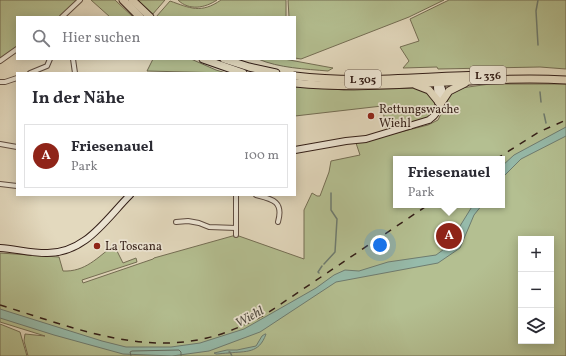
<!DOCTYPE html>
<html lang="de">
<meta charset="utf-8">
<style>
body{margin:0;font-family:Vollkorn,serif;background:#f2f2f3;color:#2b2b33}
.controls{position:absolute;right:12px;bottom:12px;display:grid;overflow:hidden;border-radius:0px;box-shadow:0 2px 10px #0003}
.controls button{width:36px;height:36px;display:grid;place-items:center;padding:0;border:0;border-bottom:1px solid #e1e1e2;background:#fff;color:#2b2b33;font:20px sans-serif}
.you{position:absolute;left:380px;top:245px;width:14px;height:14px;margin:-10px;border:3px solid #fff;border-radius:50%;background:#1a73e8;box-shadow:0 0 0 6px #1a73e833}
.badge{display:grid;place-items:center;width:26px;height:26px;border-radius:50%;background:#8f2418;color:#fff;font-size:13px;font-weight:700}
.pin{position:absolute;translate:-50% -50%;border:2px solid #fff;box-shadow:0 1px 4px #0006}
.popup{position:absolute;left:393px;top:156px;width:112px;height:52px;box-sizing:border-box;display:grid;place-content:center;border-radius:0px;background:#fff;filter:drop-shadow(0 1px 3px #0005);font-size:13px;white-space:nowrap;color:#7c7c81}
.popup b{font-size:15px;color:#2b2b33}
.popup::after{content:'';position:absolute;left:50%;top:100%;margin-left:-8px;border:8px solid transparent;border-top-color:#fff}
.list{margin:0;padding:0;list-style:none}
h2{display:flex;justify-content:space-between;align-items:center;height:52px;margin:0;padding:0 16px;font-size:17px}
h2 small{font-size:13px;font-weight:400;color:#7c7c81}
.list li{display:grid;grid-template-columns:26px 1fr auto;gap:12px;align-items:center;box-sizing:border-box;height:64px;margin:0 8px 8px;padding:0 8px;border:1px solid #e1e1e2;border-radius:0px}
.list b{display:block;font-size:15px;white-space:nowrap}
.list p{margin:0;font-size:13px;white-space:nowrap;color:#7c7c81}
.list em{font-size:13px;font-style:normal;color:#7c7c81}
.icon{flex:none;width:22px;height:22px;fill:none;stroke:currentColor;stroke-width:2;stroke-linecap:round;stroke-linejoin:round}
.map{position:relative;flex:none;width:566px;height:356px;overflow:hidden}
.search{position:absolute;background:#fff;box-shadow:0 2px 10px #0003;left:16px;top:16px;width:280px;height:44px;display:flex;align-items:center;gap:10px;box-sizing:border-box;padding:0 14px;border-radius:0px;color:#7c7c81;font-size:15px}
.panel{position:absolute;background:#fff;box-shadow:0 2px 10px #0003;left:16px;top:72px;width:280px;height:124px;border-radius:0px}
.map>svg:first-child{display:block}
</style>
<div class="map">
<svg width="566" height="356" viewBox="0 0 566 356">
<rect width="100%" height="100%" fill="#e3d9be"/>
<filter id="stains"><feTurbulence type="fractalNoise" baseFrequency=".005" numOctaves="4"/><feColorMatrix values="0 0 0 0 .2 0 0 0 0 .09 0 0 0 0 .02 0 0 0 .5 -.17"/></filter>
<radialGradient id="worn" r=".72"><stop offset=".6" stop-color="#630" stop-opacity="0"/><stop offset="1" stop-color="#630" stop-opacity=".3"/></radialGradient>
<g fill="#b4bf91" stroke="#746e54" fill-rule="evenodd">
<path d="M0,0H79L61,17H17V48L0,60Z"/>
<path d="M91,0H115L133,17H110Z"/>
<path d="M137,0H165L152,15Z"/>
<path d="M178,0H217C205,8 189,11 178,0Z"/>
<path d="M221,0H286V17H156L170,1C190,8 201,14 221,0Z"/>
<path d="M288,0H444L409,17L301,59L295,58V17H289Z"/>
<path d="M449,0H566V69L540,67L438,69L437,67L403,68L409,61L400,47L419,41L410,19Z"/>
<path d="M153,59H191L216,70L226,73L147,71Z"/>
<path d="M258,59H284L333,68L328,71C305,69 279,68 258,59Z"/>
<path d="M490,84H566V356H28L24,341L25,334L45,336L0,322V253L59,257L63,271C85,272 97,258 114,245L123,263L136,258L137,262L82,280L83,283L153,259L154,258L236,235L304,259V210L312,193L317,196H320L329,172L331,161L360,155L356,143L428,125L438,120L451,93L461,88ZM396,159H502V205H396ZM521,239H551V341H521Z"/>
<path d="M295,86L344,90L419,88C433,94 440,104 430,117L387,131L382,106L295,116Z"/>
<path d="M0,324L20,332L27,356H0Z"/>
</g>
<g fill="#96bbab" stroke="#6e7c70">
<path d="M566,127V136L521,159L502,178V166L514,155Z"/>
<path d="M473,205H482L474,215L460,248L438,263L336,282L260,332L209,351L172,356L123,354L54,335L0,318V309L102,341L126,347H171L200,343L244,329L316,288L334,275L345,270L359,271L388,262L436,255L447,247Z"/>
<path d="M265,334H266C259,354 246,351 229,353C224,353 220,354 216,354L214,353L227,350H237L256,346L262,336Z"/>
</g>
<g fill="none" stroke-linecap="round" stroke-linejoin="round">
<path stroke="#646c61" stroke-width="1" d="M131,356L130,352L132,351L179,350L181,352V356"/>
<g stroke="#6e7c70" stroke-width="1.5">
<path d="M538,45L536,11L538,0"/>
<path d="M540,92L541,102"/>
<path d="M544,114L546,123"/>
<path d="M324,264L335,252L337,219L331,210V193"/>
<path d="M319,273L318,272L322,266"/>
<path d="M229,352H230L232,356"/>
</g>
<defs>
<g id="street">
<path d="M62,17L80,0"/>
<path d="M73,59L75,73"/>
<path d="M0,61L17,49"/>
<path d="M30,73L47,66L50,59"/>
<path d="M0,82H5L17,78"/>
<path d="M0,144L17,147"/>
<path d="M0,184L17,186"/>
<path d="M236,195V235"/>
<path d="M256,195C272,199 284,201 278,222"/>
<path d="M176,222L188,221L199,223L209,227L236,228"/>
</g>
<g id="secondary">
<path d="M438,102L437,87L440,81"/>
<path d="M295,150L346,141L366,139L429,120C441,112 448,91 437,80"/>
<path d="M0,248C15,249 31,253 46,253C85,254 106,219 130,195"/>
</g>
<g id="primary">
<path d="M123,0L140,17"/>
<path d="M132,0L150,17"/>
<path d="M203,59L243,73"/>
<path d="M224,59L249,67L276,73"/>
<path d="M295,76C358,84 423,76 486,75"/>
<path d="M295,83C385,92 476,75 566,80"/>
<path d="M416,85L429,90L438,101"/>
<path d="M441,103L449,91L465,83"/>
</g>
</defs>
<use href="#street" stroke="#5f4d41" stroke-width="6"/>
<use href="#secondary" stroke="#331e17" stroke-width="8"/>
<use href="#primary" stroke="#331e17" stroke-width="9"/>
<use href="#street" stroke="#ede6d5" stroke-width="4"/>
<use href="#secondary" stroke="#ede6d5" stroke-width="6"/>
<use href="#primary" stroke="#e3d9be" stroke-width="7"/>
<g stroke="#331e17" stroke-width="1.5" stroke-dasharray="7 7" stroke-linecap="butt">
<path d="M496,159L539,132L566,120"/>
<path d="M0,305C66,325 137,355 207,338C228,333 247,324 266,314L428,205"/>
</g>
</g>
<g fill="#8f2418" stroke="#ede6d5" stroke-width="1.5">
<circle cx="371" cy="116" r="4"/>
<circle cx="97" cy="246" r="4"/>
</g>
<g text-anchor="middle" stroke-width="3.5" stroke-linejoin="round" paint-order="stroke">
<g fill="#ede6d5" stroke="#6b5a50" stroke-width="1">
<rect x="470" y="66" width="36" height="18" rx="3"/>
<rect x="345" y="70" width="36" height="18" rx="3"/>
</g>
<g font-size="11" font-weight="bold" fill="#331e17">
<text x="488" y="79">L 336</text>
<text x="363" y="83">L 305</text>
</g>
<g font-size="12" fill="#331e17" stroke="#ede6d5" text-anchor="start">
<text x="379" y="113">Rettungswache<tspan x="379" dy="14">Wiehl</tspan></text>
<text x="105" y="250">La Toscana</text>
</g>
<g font-size="13" font-style="italic" fill="#514d43" stroke="#ede6d5">
<text transform="translate(249 316) rotate(-29)" y="5">Wiehl</text>
</g>
</g>
<rect width="100%" height="100%" filter="url(#stains)"/>
<rect width="100%" height="100%" fill="url(#worn)"/>
</svg>
<div class="controls">
<button>+</button>
<button>−</button>
<button><svg class="icon" aria-label="layers" viewBox="0 0 24 24"><path d="M12 4l9 5-9 5-9-5zM3 14l9 5 9-5"/></svg></button>
</div>
<div class="you"></div>
<div class="pin badge" style="left:449px;top:236px">A</div>
<div class="popup"><b>Friesenauel</b>Park</div>
<div class="search"><svg class="icon" aria-label="search" viewBox="0 0 24 24"><circle cx="10" cy="10" r="6"/><path d="M15 15l6 6"/></svg>Hier suchen</div>
<section class="panel">
<h2>In der Nähe<small></small></h2>
<ul class="list">
<li><span class="badge">A</span><div><b>Friesenauel</b><p>Park</p></div><em>100 m</em></li>
</ul>
</section>
</div>
